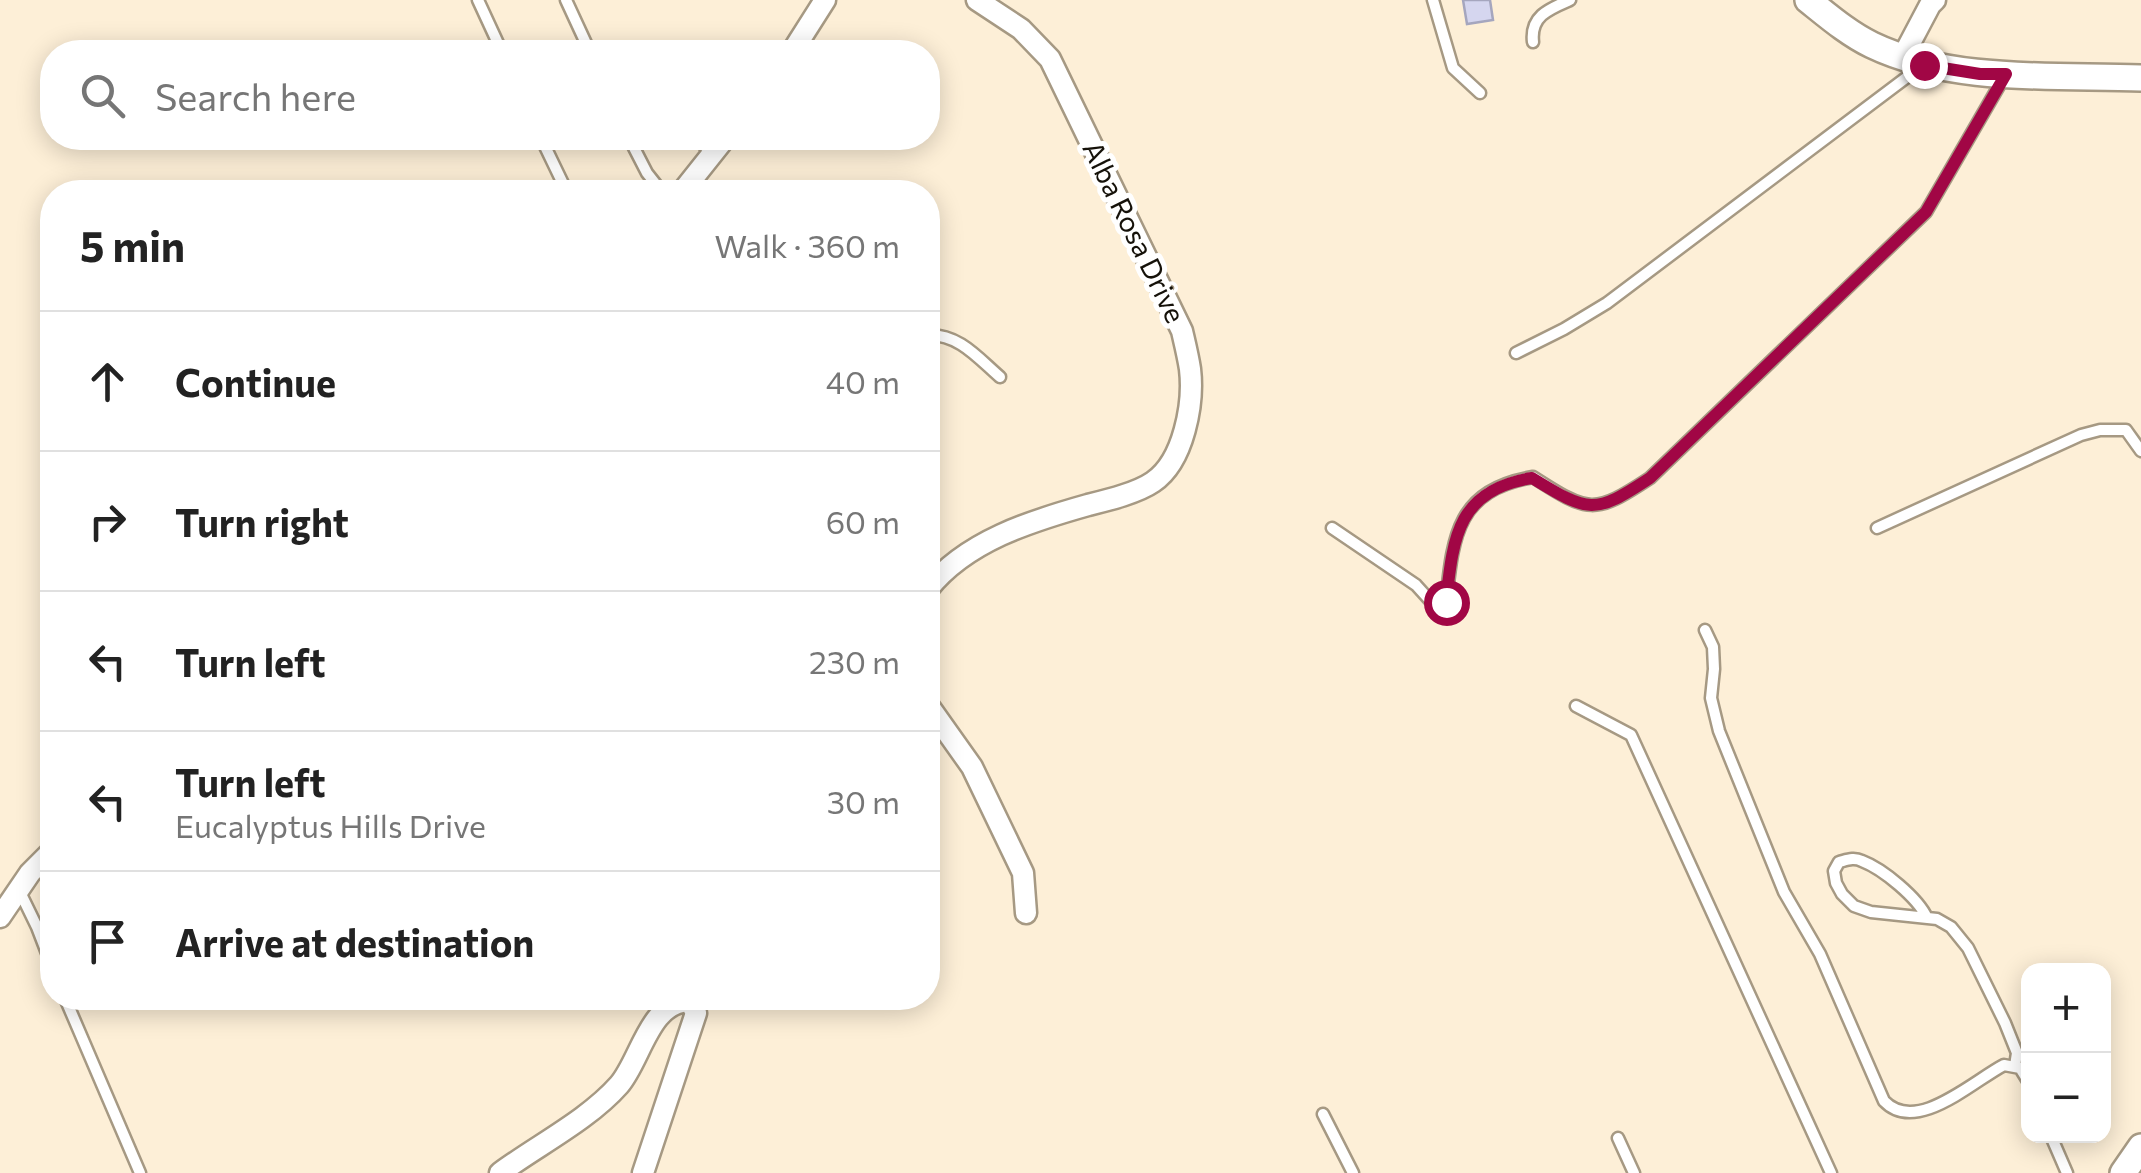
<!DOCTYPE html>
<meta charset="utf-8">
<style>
body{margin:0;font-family:Commissioner,sans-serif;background:#f2f2f2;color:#222}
.controls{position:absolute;right:30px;bottom:30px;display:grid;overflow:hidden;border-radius:20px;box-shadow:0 5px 25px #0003}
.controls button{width:90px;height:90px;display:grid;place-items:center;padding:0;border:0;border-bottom:2px solid #e0e0e0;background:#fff;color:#222;font:50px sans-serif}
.stop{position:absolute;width:30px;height:30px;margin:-22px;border:8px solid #a10645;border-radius:50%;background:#fff}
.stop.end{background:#a10645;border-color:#fff;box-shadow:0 2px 10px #0008}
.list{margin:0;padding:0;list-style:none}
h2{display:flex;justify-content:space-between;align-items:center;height:130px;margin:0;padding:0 40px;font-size:42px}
h2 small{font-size:32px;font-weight:400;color:#767676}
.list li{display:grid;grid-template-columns:65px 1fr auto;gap:30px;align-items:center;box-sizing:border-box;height:140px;padding:0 40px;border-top:2px solid #e0e0e0}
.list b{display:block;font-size:38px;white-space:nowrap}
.list p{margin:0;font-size:32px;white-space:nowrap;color:#767676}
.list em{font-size:32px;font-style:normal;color:#767676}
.icon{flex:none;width:55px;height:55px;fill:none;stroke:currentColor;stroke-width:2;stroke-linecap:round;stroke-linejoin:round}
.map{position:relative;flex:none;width:2141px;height:1173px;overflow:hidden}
.search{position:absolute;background:#fff;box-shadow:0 5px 25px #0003;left:40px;top:40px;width:900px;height:110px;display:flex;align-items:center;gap:25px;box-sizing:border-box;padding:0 35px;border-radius:40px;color:#767676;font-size:38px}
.panel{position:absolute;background:#fff;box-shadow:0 5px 25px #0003;left:40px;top:180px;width:900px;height:830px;border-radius:40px}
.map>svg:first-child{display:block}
</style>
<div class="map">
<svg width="2141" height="1173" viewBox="0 0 2141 1173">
<rect width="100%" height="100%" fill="#fdefd7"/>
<path fill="#d5d6ef" stroke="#a5a6be" stroke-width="2.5" d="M1463,0H1490L1493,20L1467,24Z"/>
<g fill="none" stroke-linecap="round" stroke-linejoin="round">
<defs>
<g id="service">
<path d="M478,0L502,52"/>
<path d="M566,0L590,52"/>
<path d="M1433,0L1453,68L1480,93"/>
<path d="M1533,42C1530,16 1549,9 1570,0"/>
<path d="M541,138L567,192"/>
<path d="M629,138L647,173L662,192"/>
<path d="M696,138L712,153"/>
<path d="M928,335C959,334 978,358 1000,377"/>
<path d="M1516,353L1564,329L1607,303L1923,65"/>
<path d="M1332,528L1416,585L1435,606L1446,602C1453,537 1456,490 1533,477C1589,513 1594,515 1650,478L1926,212L2003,79"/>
<path d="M1877,528L2081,435L2100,430H2126L2141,451"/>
<path d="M1705,630L1713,647L1714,669L1711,698L1719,731L1784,892L1820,954L1884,1101C1916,1135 1973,1081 2004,1065L2020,1068L2028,1081"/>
<path d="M1576,706L1631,735L1831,1173"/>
<path d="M19,890L37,927L52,966"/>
<path d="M1927,918C1918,898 1883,869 1862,861C1854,857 1847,860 1839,862L1834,871L1836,883L1842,894L1854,906L1871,912L1937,919L1951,927L1968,948L2005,1023L2017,1053L2015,1066"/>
<path d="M65,998L140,1173"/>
<path d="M1323,1114L1353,1173"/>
<path d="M2051,1136L2067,1173"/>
<path d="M1618,1138L1634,1173"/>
</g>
<g id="minor">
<path d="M792,52L825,0"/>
<path d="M1902,58L1930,5L1935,0"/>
<path d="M682,192L725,138"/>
<path d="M928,589C966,541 1031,521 1088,505C1108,500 1137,493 1153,482C1184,461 1194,403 1190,369C1188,356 1185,344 1182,331L1050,59L1021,29L977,0"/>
<path d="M928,705L972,767L1023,873L1026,913"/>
<path d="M0,917L30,873L52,851"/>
<path d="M500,1173C538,1145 588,1120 619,1085C641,1060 649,1001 690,1001L696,1013L643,1173"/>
</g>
<g id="tertiary">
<path d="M1808,0C1828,16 1849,34 1872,45C1951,83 2054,75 2141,78"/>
<path d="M2123,1173L2141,1147"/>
</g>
</defs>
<use href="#service" stroke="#a69983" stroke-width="15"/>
<use href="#minor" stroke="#a69983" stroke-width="25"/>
<use href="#tertiary" stroke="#a69983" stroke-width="30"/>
<use href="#service" stroke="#fff" stroke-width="10"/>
<use href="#minor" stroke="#fff" stroke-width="20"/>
<use href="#tertiary" stroke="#fff" stroke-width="25"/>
</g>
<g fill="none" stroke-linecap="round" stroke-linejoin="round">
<path stroke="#a10645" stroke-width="12" d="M1446,602C1453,538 1457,490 1532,478C1589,513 1594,515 1650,478L1926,212L2006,74H1980L1924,65"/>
</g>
<g text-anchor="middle" stroke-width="10" stroke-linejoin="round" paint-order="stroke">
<g font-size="28" fill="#151109" stroke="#fff">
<text transform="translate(1134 232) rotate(64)" y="10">Alba Rosa Drive</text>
</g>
</g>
</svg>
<div class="controls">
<button>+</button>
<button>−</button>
</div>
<div class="stop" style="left:1446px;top:602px"></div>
<div class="stop end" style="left:1924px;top:65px"></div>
<div class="search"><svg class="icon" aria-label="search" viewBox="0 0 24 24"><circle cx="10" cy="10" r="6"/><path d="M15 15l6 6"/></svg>Search here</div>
<section class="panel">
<h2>5 min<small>Walk · 360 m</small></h2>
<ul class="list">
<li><svg class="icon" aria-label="ahead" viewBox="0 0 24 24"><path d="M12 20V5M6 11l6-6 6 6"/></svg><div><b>Continue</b></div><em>40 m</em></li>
<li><svg class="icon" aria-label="right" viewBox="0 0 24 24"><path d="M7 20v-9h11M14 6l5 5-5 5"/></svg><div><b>Turn right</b></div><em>60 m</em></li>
<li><svg class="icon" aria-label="left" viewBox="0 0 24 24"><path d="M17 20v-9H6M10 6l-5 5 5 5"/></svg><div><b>Turn left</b></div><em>230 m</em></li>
<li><svg class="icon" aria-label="left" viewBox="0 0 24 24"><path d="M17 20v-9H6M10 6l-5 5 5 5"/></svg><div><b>Turn left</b><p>Eucalyptus Hills Drive</p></div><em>30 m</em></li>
<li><svg class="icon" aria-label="arrive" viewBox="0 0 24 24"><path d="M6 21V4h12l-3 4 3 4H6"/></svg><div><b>Arrive at destination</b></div></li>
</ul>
</section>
</div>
